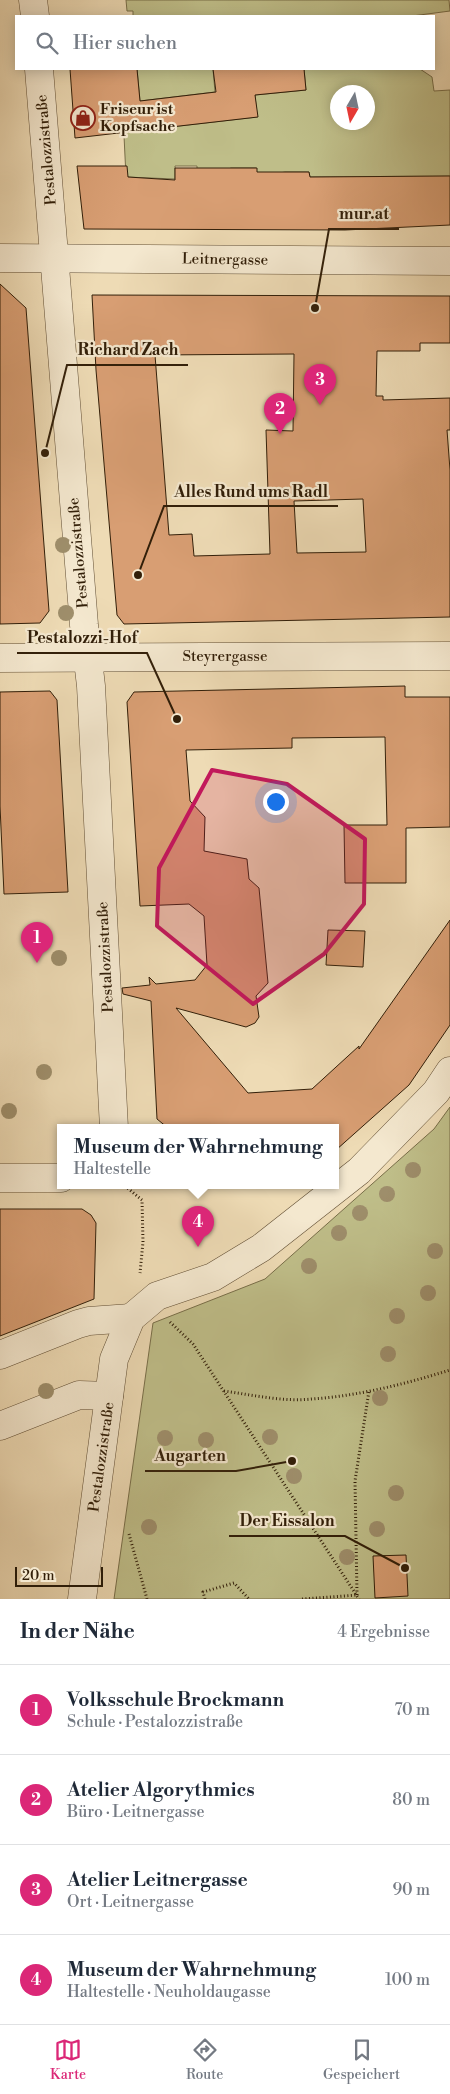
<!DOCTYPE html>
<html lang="de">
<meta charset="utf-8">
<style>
body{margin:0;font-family:"Libre Bodoni",serif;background:#f6f6f7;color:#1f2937}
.compass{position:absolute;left:330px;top:85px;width:45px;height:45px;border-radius:50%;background:#fff;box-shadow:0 2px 12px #0003;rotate:189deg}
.scale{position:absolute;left:15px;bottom:12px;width:88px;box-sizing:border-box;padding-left:5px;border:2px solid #321f09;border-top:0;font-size:14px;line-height:18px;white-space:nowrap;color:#321f09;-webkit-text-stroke:4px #f4e8cf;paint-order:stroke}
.you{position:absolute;left:275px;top:801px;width:18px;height:18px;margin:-12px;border:4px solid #fff;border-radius:50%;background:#1a73e8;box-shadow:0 0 0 8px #1a73e833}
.badge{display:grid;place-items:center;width:32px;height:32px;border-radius:50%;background:#db2777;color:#fff;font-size:16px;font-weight:700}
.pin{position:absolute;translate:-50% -41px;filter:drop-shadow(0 1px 2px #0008)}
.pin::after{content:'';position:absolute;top:26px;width:18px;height:15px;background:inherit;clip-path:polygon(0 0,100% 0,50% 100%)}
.popup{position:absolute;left:57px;top:1124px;width:282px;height:65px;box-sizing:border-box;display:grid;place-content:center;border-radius:0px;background:#fff;filter:drop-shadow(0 1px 4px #0005);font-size:16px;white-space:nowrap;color:#747a83}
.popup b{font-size:19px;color:#1f2937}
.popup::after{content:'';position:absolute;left:50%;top:100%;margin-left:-10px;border:10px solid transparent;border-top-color:#fff}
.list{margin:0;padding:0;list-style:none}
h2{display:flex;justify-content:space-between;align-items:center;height:65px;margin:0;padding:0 20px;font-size:21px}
h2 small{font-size:16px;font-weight:400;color:#747a83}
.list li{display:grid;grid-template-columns:32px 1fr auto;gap:15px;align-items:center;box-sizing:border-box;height:90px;padding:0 20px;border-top:1px solid #e0e1e3}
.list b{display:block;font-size:19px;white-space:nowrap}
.list p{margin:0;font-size:16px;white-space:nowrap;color:#747a83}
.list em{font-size:16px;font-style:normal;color:#747a83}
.icon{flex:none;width:28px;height:28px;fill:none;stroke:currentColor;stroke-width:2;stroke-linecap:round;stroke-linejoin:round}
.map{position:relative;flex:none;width:450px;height:1599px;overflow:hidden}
.search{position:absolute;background:#fff;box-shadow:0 2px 12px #0003;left:15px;right:15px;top:15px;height:55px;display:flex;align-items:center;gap:12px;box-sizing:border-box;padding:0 18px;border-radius:0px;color:#747a83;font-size:19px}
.sheet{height:425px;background:#fff}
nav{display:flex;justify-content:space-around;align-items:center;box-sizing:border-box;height:70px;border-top:1px solid #e0e1e3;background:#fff;font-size:14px;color:#747a83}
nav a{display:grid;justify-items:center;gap:2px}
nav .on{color:#db2777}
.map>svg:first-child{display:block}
</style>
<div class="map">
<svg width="450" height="1599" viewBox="0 0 450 1599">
<rect width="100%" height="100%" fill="#eedbb5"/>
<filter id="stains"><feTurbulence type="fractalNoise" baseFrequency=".004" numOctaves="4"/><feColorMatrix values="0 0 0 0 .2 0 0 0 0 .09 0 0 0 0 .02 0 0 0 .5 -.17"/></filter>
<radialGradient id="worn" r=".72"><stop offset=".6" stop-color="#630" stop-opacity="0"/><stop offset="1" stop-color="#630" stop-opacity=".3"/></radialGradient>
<g fill="#bfbe89" stroke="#786e49" fill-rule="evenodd">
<path d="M126,0H449L450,11L412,16H133V11H127Z"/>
<path d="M137,69H213L215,92L140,101Z"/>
<path d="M304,69H420L432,77L434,91L450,90V176L310,177L309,172H285L257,177L256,168H231L197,180V166H175V179L126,177L123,115L144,130L257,117L255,95L306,90ZM338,92H368V122H338Z"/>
<path d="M450,1107V1599H114L153,1323L265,1279L434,1129Z"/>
</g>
<g fill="#d89e73" stroke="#321f09" fill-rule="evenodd">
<path d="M70,69H137L140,101L216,92L213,69H304L306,90L255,95L258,117L75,138Z"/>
<path d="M77,166H127L128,177L175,180V168H257V172H309L310,177L450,176V225L345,230L84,229Z"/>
<path d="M0,284L26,308L49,611L40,623L0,624Z"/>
<path d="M92,295L450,296V343H420V351H377L376,396H383V400L450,398V430H447L450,470V617L124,624L117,615L96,370ZM294,354L293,431L266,430L270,554L194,556L192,534L169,535L155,355ZM363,499L366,552L297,553L294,501Z"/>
<path d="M405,686V697H450V827L406,828V883H345L344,825H387L385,737L292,738V748L186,750L190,801L205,817L204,851L247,859L249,879L259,888L268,983L256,996L259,1017L255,1023L246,1027L176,1008L248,1093L312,1089L359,1046V1049L450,920V1025L409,1085L336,1150V1128H168L157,1119L151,1001L123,994L122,988L150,985L149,977L156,984L195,980L207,965L204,916L189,904L140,906L127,702L134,692Z"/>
<path d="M50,691L57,700L68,892L4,894L0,806V692Z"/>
<path d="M328,930L365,931L363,967L326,965Z"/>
<path d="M0,1209H82L91,1215L96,1223L94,1299L0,1336Z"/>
<path d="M406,1555L408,1596L375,1598L373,1556Z"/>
</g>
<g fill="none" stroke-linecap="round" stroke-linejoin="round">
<defs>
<g id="minor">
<path d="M33,0L35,16"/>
<path d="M39,69L84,625L91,686L114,1128"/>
<path d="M0,258L450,261"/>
<path d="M0,658L450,656"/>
<path d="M0,1178H61"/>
<path d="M0,1355L78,1324L89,1321L131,1318"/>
<path d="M0,1426L79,1395L109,1396"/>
<path d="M82,1599L114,1359L131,1318L157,1296L213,1277L261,1248L359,1171L436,1092L450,1071"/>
</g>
</defs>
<use href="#minor" stroke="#614e34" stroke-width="29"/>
<g stroke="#321f09" stroke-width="3" stroke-dasharray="1 2.5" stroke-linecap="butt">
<path d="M125,1186L142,1200L143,1242L140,1273"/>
<path d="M170,1322L193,1344L359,1599"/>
<path d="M224,1391C253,1395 283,1402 312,1399C358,1396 405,1384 450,1370"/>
<path d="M129,1534L147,1599"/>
<path d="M357,1595L355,1481L369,1391"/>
<path d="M205,1599L203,1592L234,1583L249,1599"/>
<path d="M302,1599L357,1595"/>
</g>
<use href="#minor" stroke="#f4e8cf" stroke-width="28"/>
</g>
<g fill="#9e8e6b">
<circle cx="63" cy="545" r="8"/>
<circle cx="66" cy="613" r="8"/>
<circle cx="59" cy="958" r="8"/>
<circle cx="44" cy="1072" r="8"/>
<circle cx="9" cy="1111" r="8"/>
<circle cx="413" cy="1170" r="8"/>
<circle cx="387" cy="1194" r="8"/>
<circle cx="360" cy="1213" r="8"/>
<circle cx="339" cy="1233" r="8"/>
<circle cx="435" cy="1251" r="8"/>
<circle cx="309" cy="1266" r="8"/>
<circle cx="428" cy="1293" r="8"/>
<circle cx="397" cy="1316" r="8"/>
<circle cx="388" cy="1354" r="8"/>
<circle cx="46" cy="1391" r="8"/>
<circle cx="380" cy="1398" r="8"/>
<circle cx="270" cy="1437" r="8"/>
<circle cx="165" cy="1438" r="8"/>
<circle cx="206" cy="1440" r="8"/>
<circle cx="294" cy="1476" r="8"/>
<circle cx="396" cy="1493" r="8"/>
<circle cx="149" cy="1527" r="8"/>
<circle cx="377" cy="1529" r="8"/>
<circle cx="347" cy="1557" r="8"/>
</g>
<path fill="#c2185b" fill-opacity="0.2" stroke="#c2185b" stroke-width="4" stroke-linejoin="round" d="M212,770L287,784L365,839L364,904L324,954L253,1004L157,926L159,868Z"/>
<defs>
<symbol id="shop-ring" viewBox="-11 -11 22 22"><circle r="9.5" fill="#f4e8cf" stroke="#8f2418" stroke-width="1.5"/><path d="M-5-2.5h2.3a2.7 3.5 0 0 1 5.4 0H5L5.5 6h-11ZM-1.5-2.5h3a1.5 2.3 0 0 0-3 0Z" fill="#8f2418"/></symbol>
</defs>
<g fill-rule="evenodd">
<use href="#shop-ring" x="69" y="104" width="28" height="28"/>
</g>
<g text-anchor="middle" stroke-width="4.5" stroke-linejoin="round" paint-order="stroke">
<g font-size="15" font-weight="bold" fill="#321f09" stroke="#f4e8cf" text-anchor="start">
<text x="100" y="114">Friseur ist<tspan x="100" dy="17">Kopfsache</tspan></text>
</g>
<g font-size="15" fill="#321f09" stroke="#f4e8cf">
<text transform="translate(46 150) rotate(-95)" y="5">Pestalozzistraße</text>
<text transform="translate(225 259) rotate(1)" y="5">Leitnergasse</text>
<text transform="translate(78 553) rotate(-95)" y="5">Pestalozzistraße</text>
<text x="225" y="661">Steyrergasse</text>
<text transform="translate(105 957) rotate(-93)" y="5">Pestalozzistraße</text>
<text transform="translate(101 1457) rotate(-82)" y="5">Pestalozzistraße</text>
</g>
</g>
<path fill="none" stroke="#321f09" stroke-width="2" d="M315 308L329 229H399M45 453L67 365H188M138 575L164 506H338M177 719L147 653H17M292 1461L236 1471H145M405 1568L345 1536H229"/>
<g fill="#321f09" stroke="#f4e8cf" stroke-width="2">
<circle cx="315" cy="308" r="5"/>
<circle cx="45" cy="453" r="5"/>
<circle cx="138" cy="575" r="5"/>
<circle cx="177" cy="719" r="5"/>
<circle cx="292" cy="1461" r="5"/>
<circle cx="405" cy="1568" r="5"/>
</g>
<g font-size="16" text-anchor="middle" font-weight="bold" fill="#321f09" stroke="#f4e8cf" stroke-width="4.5" stroke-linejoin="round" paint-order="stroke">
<text x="364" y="219">mur.at</text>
<text x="128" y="355">Richard Zach</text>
<text x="251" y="497">Alles Rund ums Radl</text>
<text x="82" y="643">Pestalozzi-Hof</text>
<text x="190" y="1461">Augarten</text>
<text x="287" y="1526">Der Eissalon</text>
</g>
<rect width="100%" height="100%" filter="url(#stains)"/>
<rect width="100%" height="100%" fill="url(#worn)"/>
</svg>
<svg class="compass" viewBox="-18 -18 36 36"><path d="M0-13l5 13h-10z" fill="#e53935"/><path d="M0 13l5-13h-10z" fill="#747a83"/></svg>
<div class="scale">20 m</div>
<div class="you"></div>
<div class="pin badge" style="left:37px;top:963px">1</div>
<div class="pin badge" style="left:280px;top:434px">2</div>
<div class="pin badge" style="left:320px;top:405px">3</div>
<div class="pin badge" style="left:198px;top:1247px">4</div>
<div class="popup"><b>Museum der Wahrnehmung</b>Haltestelle</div>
<div class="search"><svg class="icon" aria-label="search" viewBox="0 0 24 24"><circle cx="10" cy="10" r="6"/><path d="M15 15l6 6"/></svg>Hier suchen</div>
</div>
<section class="sheet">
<h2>In der Nähe<small>4 Ergebnisse</small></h2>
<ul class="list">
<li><span class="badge">1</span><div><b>Volksschule Brockmann</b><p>Schule · Pestalozzistraße</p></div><em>70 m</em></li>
<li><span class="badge">2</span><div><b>Atelier Algorythmics</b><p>Büro · Leitnergasse</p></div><em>80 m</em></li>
<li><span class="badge">3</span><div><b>Atelier Leitnergasse</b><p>Ort · Leitnergasse</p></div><em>90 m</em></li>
<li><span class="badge">4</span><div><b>Museum der Wahrnehmung</b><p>Haltestelle · Neuholdaugasse</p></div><em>100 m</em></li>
</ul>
</section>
<nav>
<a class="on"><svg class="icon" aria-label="map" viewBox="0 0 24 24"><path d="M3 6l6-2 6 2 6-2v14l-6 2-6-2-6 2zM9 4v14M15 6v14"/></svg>Karte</a>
<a><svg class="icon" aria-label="directions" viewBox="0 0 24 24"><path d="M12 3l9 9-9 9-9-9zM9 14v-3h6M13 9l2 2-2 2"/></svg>Route</a>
<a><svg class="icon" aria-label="saved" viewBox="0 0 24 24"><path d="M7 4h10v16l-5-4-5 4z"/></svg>Gespeichert</a>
</nav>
